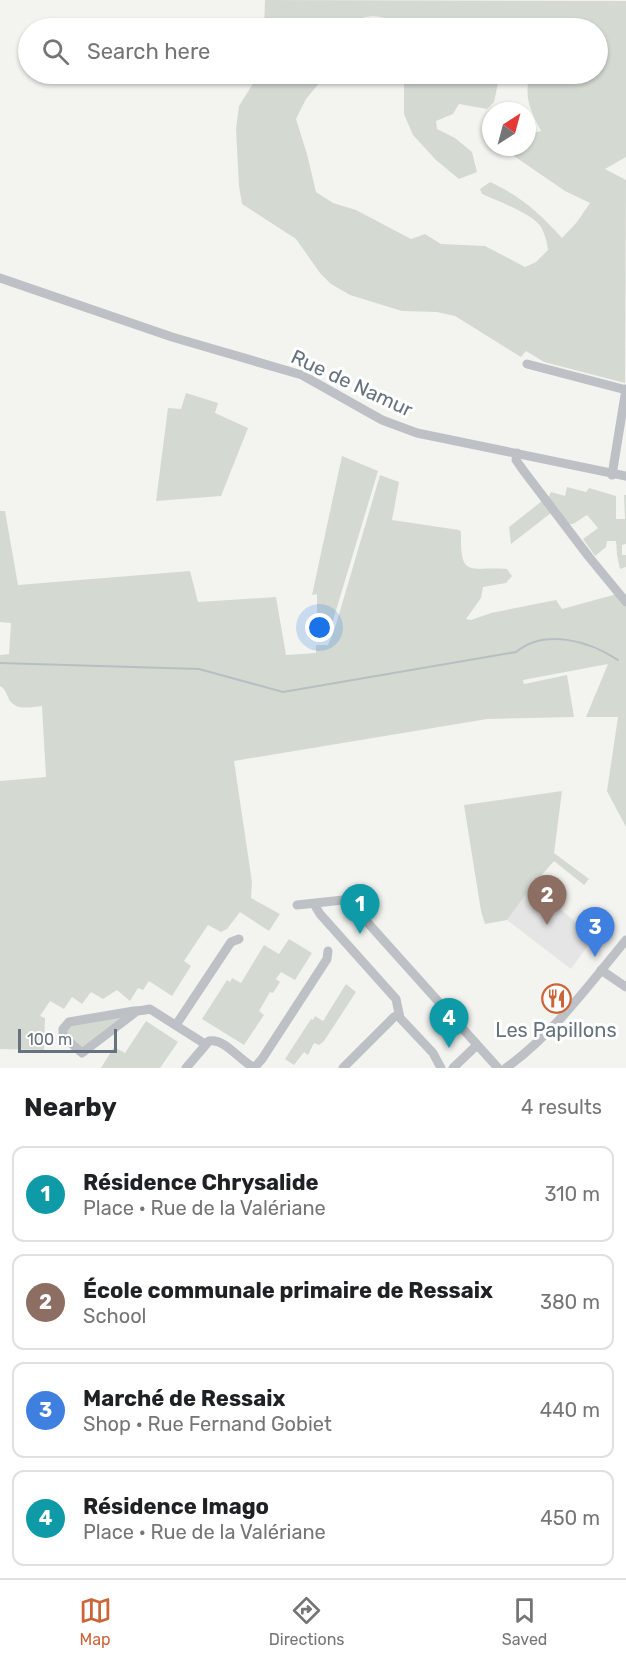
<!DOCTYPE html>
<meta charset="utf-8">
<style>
body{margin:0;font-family:Rubik,sans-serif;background:#f2f2f2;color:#202124}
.compass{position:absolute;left:482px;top:102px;width:54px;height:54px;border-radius:50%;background:#fff;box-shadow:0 2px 4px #0004;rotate:36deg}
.scale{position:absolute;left:18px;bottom:15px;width:99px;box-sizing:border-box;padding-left:6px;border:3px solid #66727e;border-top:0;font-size:16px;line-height:21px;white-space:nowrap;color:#66727e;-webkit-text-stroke:4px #fff;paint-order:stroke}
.you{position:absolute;left:320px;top:628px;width:21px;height:21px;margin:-15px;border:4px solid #fff;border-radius:50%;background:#1a73e8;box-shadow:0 0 0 9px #1a73e833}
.badge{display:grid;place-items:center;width:39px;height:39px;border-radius:50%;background:#cc6438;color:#fff;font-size:20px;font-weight:700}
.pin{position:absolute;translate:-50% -50px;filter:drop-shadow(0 2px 3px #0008)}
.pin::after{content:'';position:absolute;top:32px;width:21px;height:18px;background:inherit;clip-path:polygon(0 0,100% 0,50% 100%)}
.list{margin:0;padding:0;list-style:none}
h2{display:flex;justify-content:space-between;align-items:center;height:78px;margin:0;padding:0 24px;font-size:26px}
h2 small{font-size:20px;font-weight:400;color:#757577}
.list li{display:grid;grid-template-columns:39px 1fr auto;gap:18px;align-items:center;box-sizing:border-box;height:96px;margin:0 12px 12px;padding:0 12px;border:2px solid #e0e0e0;border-radius:12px}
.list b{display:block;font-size:22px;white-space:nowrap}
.list p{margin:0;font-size:20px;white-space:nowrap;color:#757577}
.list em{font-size:20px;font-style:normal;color:#757577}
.icon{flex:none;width:33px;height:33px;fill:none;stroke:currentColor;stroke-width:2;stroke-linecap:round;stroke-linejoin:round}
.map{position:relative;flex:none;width:626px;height:1068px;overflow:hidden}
.search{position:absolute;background:#fff;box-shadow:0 2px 4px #0004;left:18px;right:18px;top:18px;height:66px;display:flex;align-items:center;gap:15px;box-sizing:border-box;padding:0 21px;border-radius:33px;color:#757577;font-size:22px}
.sheet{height:510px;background:#fff}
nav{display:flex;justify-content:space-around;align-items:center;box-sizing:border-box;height:84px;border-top:2px solid #e0e0e0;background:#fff;font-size:16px;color:#757577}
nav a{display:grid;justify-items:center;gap:3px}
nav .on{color:#cc6438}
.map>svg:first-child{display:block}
</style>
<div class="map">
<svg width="626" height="1068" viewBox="0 0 626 1068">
<rect width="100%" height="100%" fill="#f3f4f0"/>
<path fill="#e4e5e4" d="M532,886L594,937L571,969L507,920Z"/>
<g fill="#d4dad2">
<path d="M265,0L626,1V157L605,169L626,180L625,383L544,362L526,351L521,357L455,316L437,312L402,311L350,295L331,284L320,273L296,239L242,204L239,186L236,129L239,106L259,74H325L321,81L306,99L296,119L307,154L316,192L333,203L356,210L411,239L425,234L441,244L485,246L525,267L536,262L548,250C547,242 545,234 541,227C535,215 496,200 482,194L480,189L490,182C520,196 539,212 562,238L577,222L590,203L565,191L508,152L506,147H527V134L541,131C529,107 525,100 529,74H598V28H403C387,15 363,10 349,28H264Z"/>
<path d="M406,74H500L494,102L487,109L459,104L453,114L436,121L437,129L455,138L472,152L477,172L459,179L436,160L413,135L404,114V81Z"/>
<path d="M186,393L218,403L215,413L248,428L221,496L156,501L168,408L181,409Z"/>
<path d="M342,456L378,471L331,627L327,632L317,635V594L312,595Z"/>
<path d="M380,475L399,482L392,520L459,530L461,532C460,580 470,566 507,569L512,576L506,583L483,587L481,598L466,619L471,620L491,613L556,600L562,609L617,594L626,607V827L607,791L618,717H586L608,664L523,680L524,684L567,675L574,717L487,719L234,761L252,882L251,898L280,914L269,931L240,912L227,929L221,932L208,925L184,961L191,966L172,996L149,981L143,990L138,988L130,1001L117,990L103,999L91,992L82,1004L72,997L64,1009L50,1001L40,1016L45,1018L44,1050L0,1049V781L46,777L42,706C30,707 14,712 8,697C5,691 5,689 0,686V655L9,654L11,623L0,622V511H5L18,585L190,571L198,602L276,597L286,655L316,653V645H328L335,628Z"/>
<path d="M567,487L586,492L589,488L616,496V519H625L624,495H626V544L622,545V555H626V567L620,569L617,555L616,541H607L606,547L595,556L583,539L598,528L587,515L573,524H569L548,498L551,492L565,496Z"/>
<path d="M542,501L551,513L511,544L509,527Z"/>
<path d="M562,791L554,853L589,879L584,885L554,861L532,886L507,920L485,924L481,911L464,805Z"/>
<path d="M289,939L312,953L295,980L281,972L276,979L280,982L273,993L270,992L259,1011L264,1015L244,1045L202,1019L227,980L230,982L232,978L241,983L264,945L279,954Z"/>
<path d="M346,984L356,992L324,1041L319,1045L314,1043L308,1055L304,1052L294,1065L285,1059L311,1019L313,1020L315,1016L323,1021Z"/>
<path d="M128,1014L84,1049L65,1035L67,1027Z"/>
<path d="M146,1021L178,1042L160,1068H101L114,1047L125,1053Z"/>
</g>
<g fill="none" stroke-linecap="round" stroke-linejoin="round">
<path stroke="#b6bfc4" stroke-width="2" d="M0,663L199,669L283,692L516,652C545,628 589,641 618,660"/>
<g stroke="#bdc0c4" stroke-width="9">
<path d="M0,278L172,337L302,375L382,420L417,433L626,476"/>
<path d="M527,364L626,390"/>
<path d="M517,453L516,460L523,470L589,557L626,602"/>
<path d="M612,475L626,389"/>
<path d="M314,904L320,914L396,999L400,1018L433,1053L441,1068"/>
<path d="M297,905L343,900L350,903L498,1068"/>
<path d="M601,970L626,987"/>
<path d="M137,1011L82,1053L63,1036V1029L69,1022L134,1011C140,1011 145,1010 150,1009L205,1044"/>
<path d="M176,1025L231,942L239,939"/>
<path d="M255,1067L262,1059L327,959L328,951"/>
<path d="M186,1068L209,1041C226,1038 240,1062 255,1068"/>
<path d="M343,1068L394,1017L399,1015"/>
<path d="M453,1068L477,1045"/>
<path d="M506,1068C554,1033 589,985 626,940"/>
</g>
</g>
<defs>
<symbol id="restaurant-ring" viewBox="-11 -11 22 22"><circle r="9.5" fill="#fff" stroke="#cc6438" stroke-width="1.5"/><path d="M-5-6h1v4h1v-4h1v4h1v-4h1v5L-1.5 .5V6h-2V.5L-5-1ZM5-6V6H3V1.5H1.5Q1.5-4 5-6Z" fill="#cc6438"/></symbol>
</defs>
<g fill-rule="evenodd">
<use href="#restaurant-ring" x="540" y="982" width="33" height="33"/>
</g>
<g text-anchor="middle" stroke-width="6" stroke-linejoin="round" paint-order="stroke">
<g font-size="20" fill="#66727e" stroke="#fff">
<text transform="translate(352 383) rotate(25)" y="7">Rue de Namur</text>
</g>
<g font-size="20" fill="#66727e" stroke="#fff">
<text x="556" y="1037">Les Papillons</text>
</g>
</g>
</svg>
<svg class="compass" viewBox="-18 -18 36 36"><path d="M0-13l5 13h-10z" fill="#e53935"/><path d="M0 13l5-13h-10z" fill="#757577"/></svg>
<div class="scale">100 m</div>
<div class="you"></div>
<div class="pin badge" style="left:360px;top:934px;background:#0f9aa8">1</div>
<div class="pin badge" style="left:547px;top:925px;background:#8d6e63">2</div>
<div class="pin badge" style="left:595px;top:957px;background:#3f7fe0">3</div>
<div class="pin badge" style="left:449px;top:1048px;background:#0f9aa8">4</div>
<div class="search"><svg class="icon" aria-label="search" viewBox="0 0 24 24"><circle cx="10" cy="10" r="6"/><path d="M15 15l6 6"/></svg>Search here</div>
</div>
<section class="sheet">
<h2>Nearby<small>4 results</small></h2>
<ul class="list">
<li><span class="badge" style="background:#0f9aa8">1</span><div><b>Résidence Chrysalide</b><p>Place · Rue de la Valériane</p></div><em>310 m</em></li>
<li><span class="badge" style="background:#8d6e63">2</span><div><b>École communale primaire de Ressaix</b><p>School</p></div><em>380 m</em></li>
<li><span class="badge" style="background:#3f7fe0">3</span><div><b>Marché de Ressaix</b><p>Shop · Rue Fernand Gobiet</p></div><em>440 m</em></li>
<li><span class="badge" style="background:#0f9aa8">4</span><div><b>Résidence Imago</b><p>Place · Rue de la Valériane</p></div><em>450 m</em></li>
</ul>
</section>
<nav>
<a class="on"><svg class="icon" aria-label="map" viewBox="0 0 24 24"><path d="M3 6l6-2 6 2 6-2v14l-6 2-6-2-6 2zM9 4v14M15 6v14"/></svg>Map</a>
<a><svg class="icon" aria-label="directions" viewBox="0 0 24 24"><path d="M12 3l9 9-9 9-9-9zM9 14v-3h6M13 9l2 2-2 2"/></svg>Directions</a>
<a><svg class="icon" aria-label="saved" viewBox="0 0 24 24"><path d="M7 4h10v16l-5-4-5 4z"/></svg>Saved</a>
</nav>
